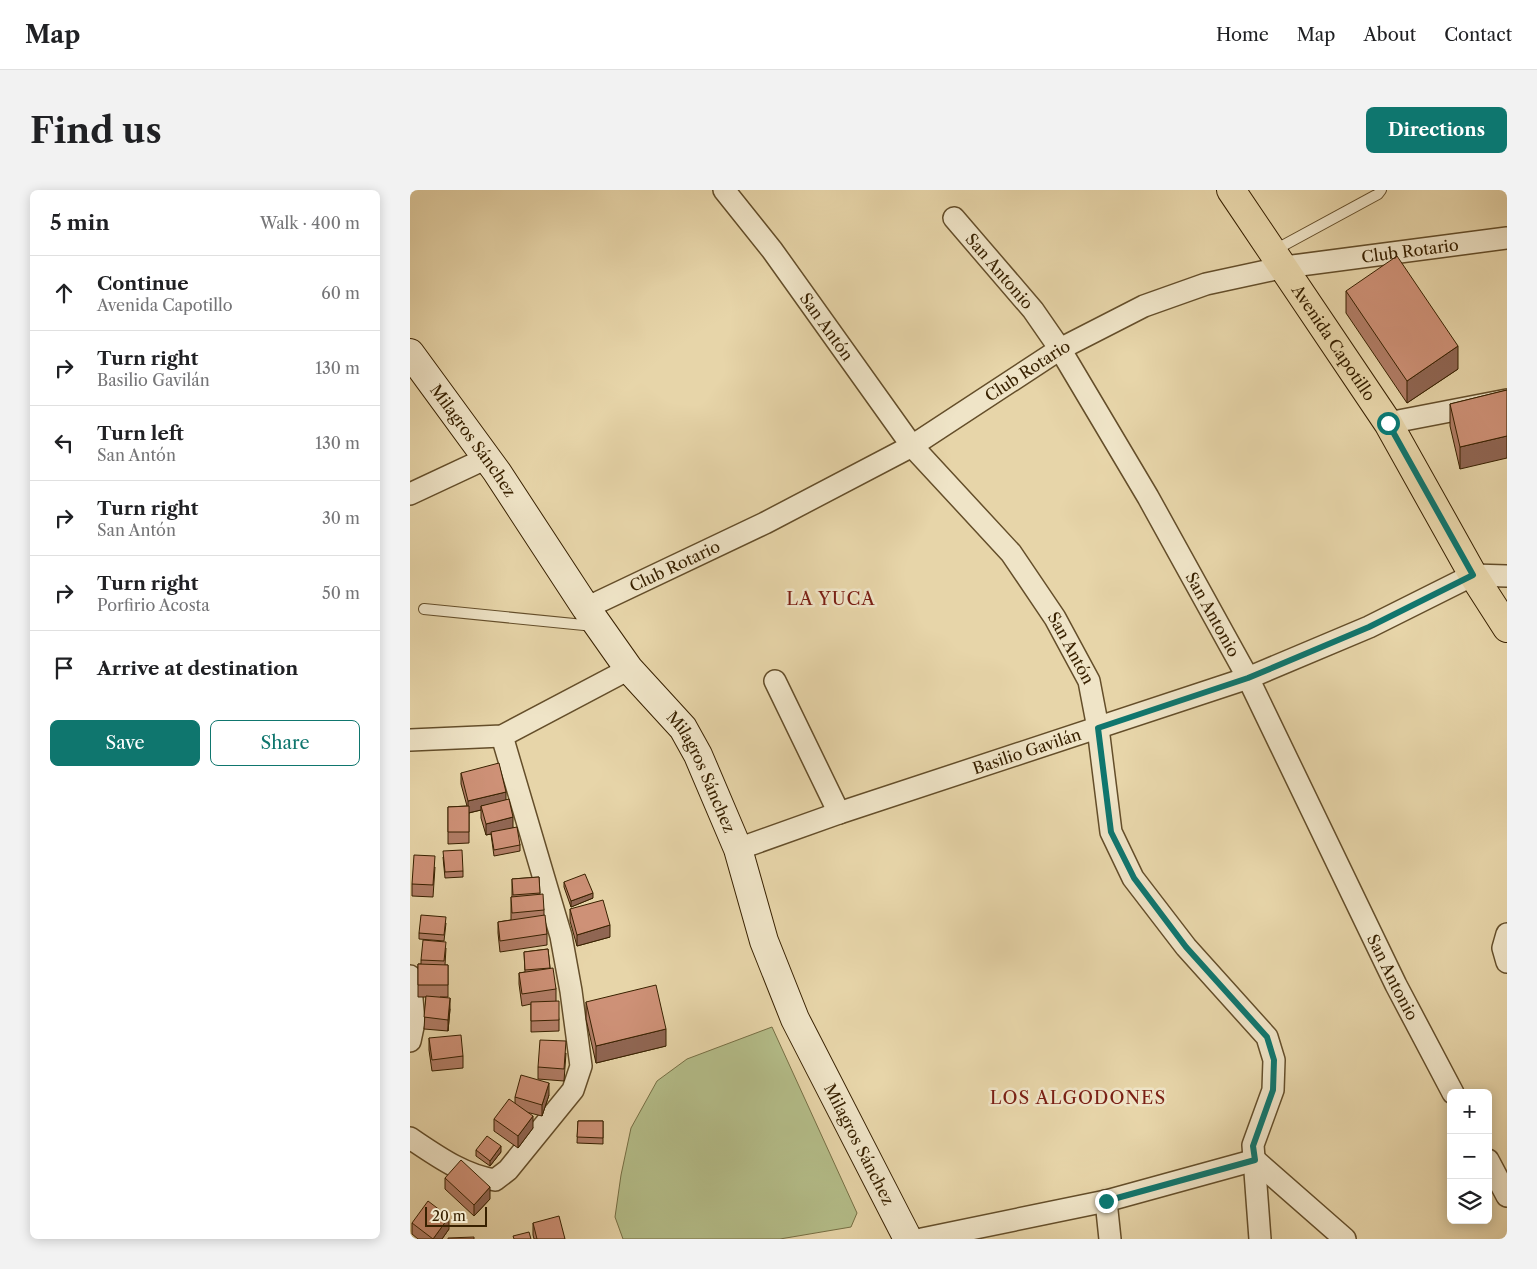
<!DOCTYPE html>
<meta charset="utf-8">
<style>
body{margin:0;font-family:"Libre Caslon Text",serif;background:#f2f2f2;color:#202124}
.controls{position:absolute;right:15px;bottom:15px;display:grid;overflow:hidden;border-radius:8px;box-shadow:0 2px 12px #0003}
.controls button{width:45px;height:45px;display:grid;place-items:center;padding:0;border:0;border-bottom:1px solid #e0e0e0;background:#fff;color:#202124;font:25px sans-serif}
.scale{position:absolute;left:15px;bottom:12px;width:62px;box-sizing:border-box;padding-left:5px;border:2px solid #382100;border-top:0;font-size:14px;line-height:18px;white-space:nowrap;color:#382100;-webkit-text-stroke:4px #efe4c7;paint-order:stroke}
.stop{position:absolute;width:15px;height:15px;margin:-11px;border:4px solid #0f766e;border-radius:50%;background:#fff}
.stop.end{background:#0f766e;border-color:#fff;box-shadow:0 1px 5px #0008}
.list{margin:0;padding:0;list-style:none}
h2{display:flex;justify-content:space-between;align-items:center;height:65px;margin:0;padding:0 20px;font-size:21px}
h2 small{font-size:16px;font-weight:400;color:#757577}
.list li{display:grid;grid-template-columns:32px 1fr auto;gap:15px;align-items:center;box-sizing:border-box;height:75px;padding:0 20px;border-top:1px solid #e0e0e0}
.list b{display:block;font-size:19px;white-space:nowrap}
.list p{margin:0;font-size:16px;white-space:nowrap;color:#757577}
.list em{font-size:16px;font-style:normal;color:#757577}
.actions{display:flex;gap:10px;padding:15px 20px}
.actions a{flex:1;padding:11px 0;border:1px solid #0f766e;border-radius:8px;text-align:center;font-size:18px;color:#0f766e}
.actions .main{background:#0f766e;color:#fff}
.icon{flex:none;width:28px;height:28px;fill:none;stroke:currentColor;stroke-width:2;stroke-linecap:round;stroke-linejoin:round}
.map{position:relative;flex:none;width:1097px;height:1049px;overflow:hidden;border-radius:8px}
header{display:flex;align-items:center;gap:30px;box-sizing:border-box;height:70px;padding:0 25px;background:#fff;border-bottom:1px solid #e0e0e0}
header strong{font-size:24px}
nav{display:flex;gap:28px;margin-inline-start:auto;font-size:18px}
.intro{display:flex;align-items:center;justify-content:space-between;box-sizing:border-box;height:120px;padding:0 30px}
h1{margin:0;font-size:35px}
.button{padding:12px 22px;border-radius:8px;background:#0f766e;color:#fff;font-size:18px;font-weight:700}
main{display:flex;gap:30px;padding:0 30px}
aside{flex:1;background:#fff;border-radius:8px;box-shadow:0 2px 12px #0003}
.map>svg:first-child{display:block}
</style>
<header>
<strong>Map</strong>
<nav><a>Home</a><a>Map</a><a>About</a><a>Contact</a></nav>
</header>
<div class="intro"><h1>Find us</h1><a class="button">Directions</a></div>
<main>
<aside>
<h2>5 min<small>Walk · 400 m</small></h2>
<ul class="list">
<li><svg class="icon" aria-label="ahead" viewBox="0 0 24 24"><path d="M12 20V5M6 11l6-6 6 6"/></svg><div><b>Continue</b><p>Avenida Capotillo</p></div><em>60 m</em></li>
<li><svg class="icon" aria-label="right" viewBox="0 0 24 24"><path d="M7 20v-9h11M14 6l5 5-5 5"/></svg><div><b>Turn right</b><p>Basilio Gavilán</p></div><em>130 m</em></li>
<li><svg class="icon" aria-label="left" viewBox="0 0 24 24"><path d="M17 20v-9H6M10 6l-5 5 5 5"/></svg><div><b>Turn left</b><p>San Antón</p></div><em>130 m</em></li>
<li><svg class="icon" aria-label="right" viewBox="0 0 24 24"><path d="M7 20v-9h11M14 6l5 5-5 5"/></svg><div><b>Turn right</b><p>San Antón</p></div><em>30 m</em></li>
<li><svg class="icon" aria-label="right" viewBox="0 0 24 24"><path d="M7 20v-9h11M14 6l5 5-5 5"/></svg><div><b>Turn right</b><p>Porfirio Acosta</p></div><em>50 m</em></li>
<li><svg class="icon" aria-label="arrive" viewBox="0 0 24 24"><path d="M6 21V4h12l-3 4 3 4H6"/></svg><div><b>Arrive at destination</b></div></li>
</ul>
<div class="actions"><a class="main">Save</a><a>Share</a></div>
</aside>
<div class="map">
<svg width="1097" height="1049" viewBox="0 0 1097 1049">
<rect width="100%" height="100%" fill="#e7d5a9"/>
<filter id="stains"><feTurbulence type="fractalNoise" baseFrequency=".004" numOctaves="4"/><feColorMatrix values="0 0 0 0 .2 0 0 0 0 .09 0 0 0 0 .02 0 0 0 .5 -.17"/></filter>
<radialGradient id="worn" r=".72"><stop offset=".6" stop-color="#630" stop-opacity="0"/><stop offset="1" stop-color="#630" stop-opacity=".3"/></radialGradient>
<path fill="#b4bd89" stroke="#766f44" d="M362,837L447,1023L441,1037L370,1049H213L205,1027L211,985L221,938L247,891L277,869Z"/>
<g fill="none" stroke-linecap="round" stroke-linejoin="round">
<defs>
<g id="service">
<path d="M863,61L968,4L971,0"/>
<path d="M14,419L184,436"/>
</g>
<g id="minor">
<path id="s1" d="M314,0L362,60L502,256L601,363L645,428L679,491L688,538L701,642L723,688L776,757L857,847L864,870L863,900L843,955L850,1049"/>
<path id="s2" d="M544,28L623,120L650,159L738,307L838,488L986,795L1043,903"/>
<path d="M978,233L1097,210"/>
<path d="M0,304L77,268"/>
<path id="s3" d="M176,418L355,333L502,256L650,159L734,116L796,94L875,77L1097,48"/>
<path d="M365,491L429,623"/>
<path d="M0,550L92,546L219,479"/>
<path id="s4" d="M328,659L429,623L838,488L959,437L1063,385L1097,386"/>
<path d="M1097,744L1093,758L1097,772"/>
<path d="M0,786L4,832L0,851"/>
<path d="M0,948C27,966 53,985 85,990L98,980L163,900L171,876L161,801L151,746L92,546"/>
<path d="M845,970L935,1049"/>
<path d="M1078,970L1097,1006"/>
<path d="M696,1011L700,1049"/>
<path d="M512,1049L696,1011L845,970"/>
</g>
<g id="secondary">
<path id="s5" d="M0,163L87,282L176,418L219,479L273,538L288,565L328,659L354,751L385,829L498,1049"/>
</g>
<g id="primary">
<path id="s6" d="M821,0L978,233L1063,385L1097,438"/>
</g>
</defs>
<use href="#service" stroke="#644e2a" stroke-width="12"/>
<use href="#minor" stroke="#644e2a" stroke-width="24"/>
<use href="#secondary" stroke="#382100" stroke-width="30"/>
<use href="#primary" stroke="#382100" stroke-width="30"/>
<use href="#service" stroke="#efe4c7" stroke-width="10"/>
<use href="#minor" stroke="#efe4c7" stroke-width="21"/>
<use href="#secondary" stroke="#efe4c7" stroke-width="28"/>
<use href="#primary" stroke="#e7d5a9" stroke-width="28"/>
</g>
<g fill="#b17d66" stroke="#382100">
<path d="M936,101L1048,179L997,213L936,123Z"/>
<path d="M1097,200L1050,279L1040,236V214Z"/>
<path d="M51,583L96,610L103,638L110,655V661L84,666L81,644L76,645L71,628V620L59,623V653L38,654V617L57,616L51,594Z"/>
<path d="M33,667L53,681V687L35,688Z"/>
<path d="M25,677L23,707L2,706V694Z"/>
<path d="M129,687L130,704L134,720V725L137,744V755L90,762L88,743V732L101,730V707H102V689Z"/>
<path d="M154,692L183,708L161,717L154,697Z"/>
<path d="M160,719L200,747L167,756L160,731Z"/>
<path d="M36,733L34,751L9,749V743Z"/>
<path d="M36,758L35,775H38V807H30L40,819L38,841L14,839L16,807H8V774H11V770Z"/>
<path d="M138,759L140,778L146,799V811L149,830V841L121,842V814L112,816L109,794V783L115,782L114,762Z"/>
<path d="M176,812L256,856L186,873L176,829Z"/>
<path d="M19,848L53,866V878L22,881L19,860Z"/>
<path d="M156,863L154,891L128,889V877Z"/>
<path d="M139,905L132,926L116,922L123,938L108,958L84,941V929L105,914V907Z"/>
<path d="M168,931H193V954L167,953Z"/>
<path d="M66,960L91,962L80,976L66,966Z"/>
<path d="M35,988L80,1009L64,1026L35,999Z"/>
<path d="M2,1033L39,1039L32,1049H8L2,1044Z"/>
<path d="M123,1033L155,1049H124L123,1045Z"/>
</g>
<g fill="#906653" stroke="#382100">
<path d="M1048,156V179L997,213V191Z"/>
<path d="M1097,246V268L1050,279V257Z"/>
<path d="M96,602V613L71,616V620L58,623V611Z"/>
<path d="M103,627V639L76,645V634Z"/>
<path d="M183,703V708L161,717V711Z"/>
<path d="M200,735V747L167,756V745Z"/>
<path d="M40,808V819L38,841V830Z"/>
<path d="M256,839V856L186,873V856Z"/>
<path d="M139,893V905L132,926V915Z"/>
<path d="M123,926V938L108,958V946Z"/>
<path d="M91,956V962L80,976V971Z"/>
<path d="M80,997V1009L64,1026V1015Z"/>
<path d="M39,1027V1039L32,1049H23Z"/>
</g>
<g fill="#ce9177" stroke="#382100">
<path d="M987,66L1048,156L997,191L936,101Z"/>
<path d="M1097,200V246L1050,257L1040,214Z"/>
<path d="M89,573L96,602L58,611L51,583Z"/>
<path d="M99,609L103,627L76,634L71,616Z"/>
<path d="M59,616V642H38V617Z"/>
<path d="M107,637L110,655L84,660L81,642Z"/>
<path d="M52,660L53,681L35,682L33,661Z"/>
<path d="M4,665L25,666L23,695L2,694Z"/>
<path d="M175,684L183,703L161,711L154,692Z"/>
<path d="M129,687L130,703L103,705L102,689Z"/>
<path d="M133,704L134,720L102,723L101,707Z"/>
<path d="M193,710L200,735L167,745L160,719Z"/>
<path d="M11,725L36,727L34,745L9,743Z"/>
<path d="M135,725L137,744L90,751L88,732Z"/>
<path d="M13,750L36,752L34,771L11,770Z"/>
<path d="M138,759L140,778L115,780L114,762Z"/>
<path d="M8,774L38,775V795H8Z"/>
<path d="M143,778L146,799L112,804L109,783Z"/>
<path d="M246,795L256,839L186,856L176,812Z"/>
<path d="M16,806L40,808L38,830L14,827Z"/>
<path d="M149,811V830L121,831V812Z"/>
<path d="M51,845L53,866L22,870L19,848Z"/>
<path d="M130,850L156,851L154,879L128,877Z"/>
<path d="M111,885L139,893L132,915L105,907Z"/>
<path d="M99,909L123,926L108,946L84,929Z"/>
<path d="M168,931H193V948L167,947Z"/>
<path d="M77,946L91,956L80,971L66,960Z"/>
<path d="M51,970L80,997L64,1015L35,988Z"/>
<path d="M18,1011L39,1027L23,1049L2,1033Z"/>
<path d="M149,1026L155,1049H127L123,1033Z"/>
<path d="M119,1042L121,1049H104L103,1046Z"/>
<path d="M64,1047V1049H38V1048Z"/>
</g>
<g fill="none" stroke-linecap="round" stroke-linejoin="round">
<path stroke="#0f766e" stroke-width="6" d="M696,1011L845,970L843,956L863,900L864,870L857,847L776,757L724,688L701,642L688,538L838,488L959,437L1063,385L978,233"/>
</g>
<g text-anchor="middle" stroke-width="5" stroke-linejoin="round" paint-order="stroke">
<g font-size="16" fill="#382100" stroke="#efe4c7">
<text dy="6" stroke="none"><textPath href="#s3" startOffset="908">Club Rotario</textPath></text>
<text dy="6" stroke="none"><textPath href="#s2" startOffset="70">San Antonio</textPath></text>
<text dy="6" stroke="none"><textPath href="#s1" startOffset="171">San Antón</textPath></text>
<text dy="6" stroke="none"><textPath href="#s6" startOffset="184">Avenida Capotillo</textPath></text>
<text dy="6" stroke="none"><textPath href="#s3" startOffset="502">Club Rotario</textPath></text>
<text dy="6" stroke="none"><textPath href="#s5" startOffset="108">Milagros Sánchez</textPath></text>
<text dy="6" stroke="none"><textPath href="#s3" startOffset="98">Club Rotario</textPath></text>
<text dy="6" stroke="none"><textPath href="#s2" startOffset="475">San Antonio</textPath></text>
<text dy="6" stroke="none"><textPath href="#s1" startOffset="576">San Antón</textPath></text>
<text dy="6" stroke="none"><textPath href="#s4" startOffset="305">Basilio Gavilán</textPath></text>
<text dy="6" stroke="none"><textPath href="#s5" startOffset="512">Milagros Sánchez</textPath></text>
<text dy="6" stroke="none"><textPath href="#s2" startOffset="880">San Antonio</textPath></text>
<text dy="6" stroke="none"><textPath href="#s5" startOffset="918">Milagros Sánchez</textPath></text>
</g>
<g font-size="18" letter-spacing="1" fill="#7a1f14" stroke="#efe4c7">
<text x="421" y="415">LA YUCA</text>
<text x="668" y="914">LOS ALGODONES</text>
</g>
</g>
<rect width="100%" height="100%" filter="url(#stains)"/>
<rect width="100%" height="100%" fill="url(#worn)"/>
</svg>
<div class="controls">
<button>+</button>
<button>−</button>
<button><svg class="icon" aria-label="layers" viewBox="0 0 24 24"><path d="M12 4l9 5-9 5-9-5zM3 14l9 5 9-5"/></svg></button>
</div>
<div class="scale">20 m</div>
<div class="stop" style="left:978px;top:233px"></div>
<div class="stop end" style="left:696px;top:1011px"></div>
</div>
</main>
